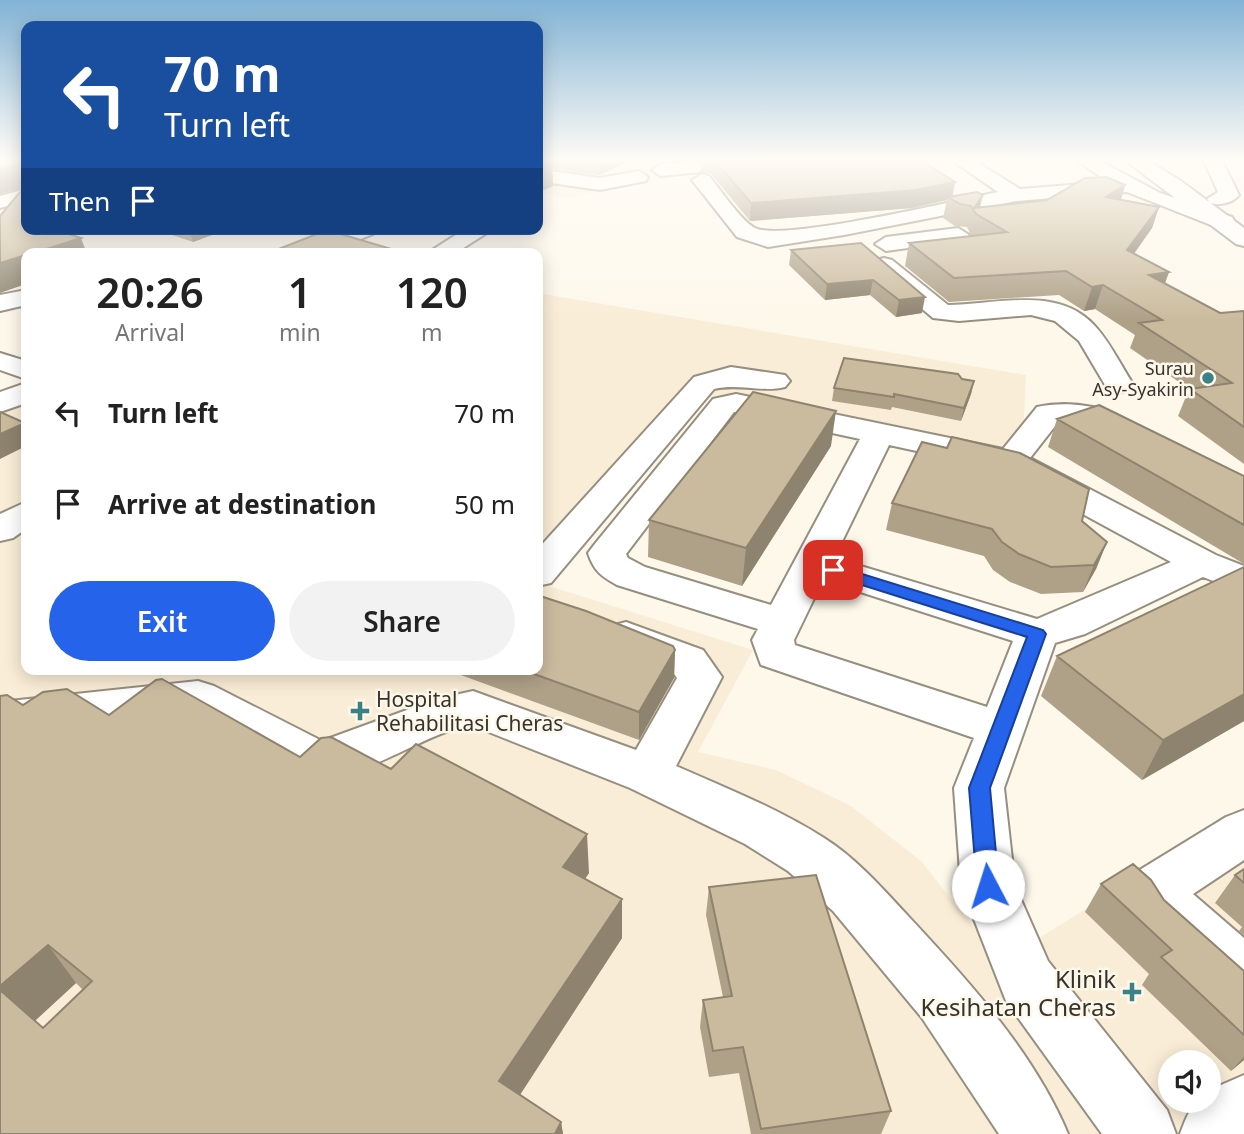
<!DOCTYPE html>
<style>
body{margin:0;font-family:"Noto Sans",sans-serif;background:#f2f2f2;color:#222;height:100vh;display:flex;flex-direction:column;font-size:26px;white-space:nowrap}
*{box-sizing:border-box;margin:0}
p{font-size:23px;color:#767676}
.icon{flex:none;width:38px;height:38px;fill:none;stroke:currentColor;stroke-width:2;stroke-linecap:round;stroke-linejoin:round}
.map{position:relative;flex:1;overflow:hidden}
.details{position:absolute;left:21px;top:248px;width:522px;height:427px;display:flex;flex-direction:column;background:#fff;border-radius:14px;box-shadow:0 4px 18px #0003}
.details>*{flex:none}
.top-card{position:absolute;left:21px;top:21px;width:522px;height:214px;border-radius:14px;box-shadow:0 4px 18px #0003;background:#1a4fa0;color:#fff;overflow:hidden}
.buttons{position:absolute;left:1158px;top:1050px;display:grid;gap:14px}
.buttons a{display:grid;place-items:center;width:63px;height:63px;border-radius:50%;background:#fff;box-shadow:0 4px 18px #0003;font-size:35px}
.pin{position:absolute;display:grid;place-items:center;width:60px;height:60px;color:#fff;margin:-30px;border-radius:14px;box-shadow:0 4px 10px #0006}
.me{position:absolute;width:77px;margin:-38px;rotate:355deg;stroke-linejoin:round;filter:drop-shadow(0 0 5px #0008)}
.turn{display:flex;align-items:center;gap:24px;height:147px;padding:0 28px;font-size:32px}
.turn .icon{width:91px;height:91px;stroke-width:2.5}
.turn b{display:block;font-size:49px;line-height:60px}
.then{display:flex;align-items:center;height:66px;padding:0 28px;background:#0003;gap:14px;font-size:26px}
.eta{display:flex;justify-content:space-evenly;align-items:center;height:119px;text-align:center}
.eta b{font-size:42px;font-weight:600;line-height:49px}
.cta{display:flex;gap:14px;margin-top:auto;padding:14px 28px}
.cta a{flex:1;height:80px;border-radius:42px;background:#2563eb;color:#fff;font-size:28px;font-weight:600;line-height:80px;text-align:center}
.cta a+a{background:#f2f2f2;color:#222}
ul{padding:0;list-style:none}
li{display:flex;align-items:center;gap:21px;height:91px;padding:0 28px}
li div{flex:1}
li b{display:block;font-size:26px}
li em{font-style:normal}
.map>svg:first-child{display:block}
.built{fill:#faedd7;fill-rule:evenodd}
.education{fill:#fce8f1}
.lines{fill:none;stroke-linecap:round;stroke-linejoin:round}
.minor-casing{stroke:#968f80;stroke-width:4}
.major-casing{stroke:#968f80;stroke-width:4}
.minor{fill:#fff;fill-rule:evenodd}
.major{fill:#fff;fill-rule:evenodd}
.wall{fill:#afa188;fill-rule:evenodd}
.shaded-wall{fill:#8e836f}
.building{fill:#cbbb9e;stroke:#8e836f;stroke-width:2}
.route{fill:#2563eb;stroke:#184099;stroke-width:2}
.poi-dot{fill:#3a8287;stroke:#fef8eb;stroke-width:2.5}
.labels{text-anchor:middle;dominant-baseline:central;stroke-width:5;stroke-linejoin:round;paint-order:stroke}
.far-poi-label{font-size:18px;fill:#36332d;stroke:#fef8eb;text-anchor:end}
.poi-label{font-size:21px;fill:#36332d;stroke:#fef8eb;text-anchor:start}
.near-poi-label{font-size:24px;fill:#36332d;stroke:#fef8eb;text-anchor:end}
</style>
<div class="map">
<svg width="1244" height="1134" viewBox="0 0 1244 1134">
<rect width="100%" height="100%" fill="#fef8eb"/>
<path class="built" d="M537,161H666L677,176L567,198L537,191Z
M537,293L1026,375L1022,454L706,396L546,585L753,650L698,752L776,770L851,806L921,861L1001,962L1244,810V1134H0V411L26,399V670H537ZM1171,1062H1209V1101H1171Z"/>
<path class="education" d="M1194,161H1244V193Z"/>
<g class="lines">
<defs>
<path id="minor" d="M953,161H975L1020,189L1108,182L1078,161H1100L1160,193L1232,217L1235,222L1232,227H1216L1127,192L1016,201L844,235L768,247L737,237L692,180L702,174L709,176C720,189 741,221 755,228C781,242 959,200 998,192Z
M1204,161H1222L1239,195C1233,203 1219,206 1210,203L1207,199L1218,192Z
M693,162L700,164L702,168L700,172L661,176L652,170L661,164Z
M537,169L600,178L639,171L648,177L646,181L600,190L537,181Z
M26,189V201L0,208V196Z
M958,228L969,235L966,240L886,251L875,244L886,237Z
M346,229H376L373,234L325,254H294L297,249Z
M465,229H493L454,254H426Z
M884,258L892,260L948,305C995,305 1057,285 1094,325C1110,342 1120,364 1133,384L1128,390L1118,393L1108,390L1079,341L1055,321L1031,315L959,321L933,318L876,270L872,265L876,260Z
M26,290V305L0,311V295Z
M0,353L26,361V379L0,370Z
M731,367L785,375L790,381L785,387C762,393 739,383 714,389L551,583L537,586V550L694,377Z
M26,383V403L0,412V392Z
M736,394L1003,449L1037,407C1068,400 1120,405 1140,434L1135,441C1107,448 1087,420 1059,421L1030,458L1216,555L1244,566V593L1203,577L1085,634L1055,643L1004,788L1015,886L1048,961L1167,1110L1176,1134H1102L1006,1001L961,886L954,788L974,738L761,665L752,640L758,629L617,585C601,576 594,571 588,553L594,545L713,399ZM734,412L860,439L771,605L645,567L628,558L626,554ZM889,445L1000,469L1171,562L1037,619L834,558ZM823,580L1013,641L987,707L795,645L794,640Z
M26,502V529L13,538L0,541V514Z
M626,622L703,650L722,677L676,766C726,788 777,808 824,838C856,858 883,889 909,917C968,980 1035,1054 1068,1134H999L922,1018L833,911L788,871L745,844L630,788L471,725C417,734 354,791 300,773L192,715L0,736V702L198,681L214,686L322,741L437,699L473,691L636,750L677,678L673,672L611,646L605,636L611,626Z
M1244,810V860L1193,894L1244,938V1004L1223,996L1148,926L1139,914L1130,888L1138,871L1226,817Z
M1244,1075V1134H1180C1186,1119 1190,1101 1209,1101V1094L1221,1085Z"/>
<path id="major" d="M1126,161H1148L1181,181L1244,228V246L1236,244Z"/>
</defs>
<use href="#minor" class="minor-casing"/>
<use href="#major" class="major-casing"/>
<use href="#minor" class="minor"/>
<use href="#major" class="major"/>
</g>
<path class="wall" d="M537,161H628L600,175L552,169L553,186L537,193Z
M692,161H922L955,182L952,196L980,207L1047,200L1125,185L1121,200L1159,207L1152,228L1134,254L1169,272L1165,283L1220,313L1244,311V464L1178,416L1189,389L1130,348L1135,335L1095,309L1084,311L1059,295L949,302L905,266L909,243L971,236L967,227L955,226L943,218L947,200L912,208L750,221L711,174L703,172L702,163Z
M154,229H228L193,242Z
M861,243L922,313L896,317L870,295L825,300L789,265L791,250Z
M962,379L974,381L971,394L961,421L892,407L891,410L832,401L834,388Z
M1057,419L1244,476V564L1048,447Z
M831,446L742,586L648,557L649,520Z
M892,503L1082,521L1107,542L1096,569L1083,592L1041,594L1010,582L993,570L984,556L886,530Z
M1244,567V721L1142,780L1041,696L1057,656Z
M675,650L674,678L639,740L458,674L457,670H537Z
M23,705L109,715L300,757L589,873L585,879L622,938L520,1095L561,1122L563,1134H0ZM76,983L83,990L43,1028L35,1021Z
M1244,869V935L1239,931L1242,927L1215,903L1235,875Z
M1101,884L1164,900L1244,971V1060L1231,1071L1142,985L1149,974L1085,912Z
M709,887L891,1111L881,1134H751L739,1073L709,1077L700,1027L703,1000L723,997L706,915Z"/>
<path class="shaded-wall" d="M600,161H628L600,175Z
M552,162L553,186L537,193V168Z
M26,163V187L0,194V169Z
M955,182L952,199L948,197L947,200L912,208L750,221L751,203Z
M1125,185L1119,206L1106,197Z
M983,195L978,215L974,208Z
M1159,207L1152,228L1120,273L1127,250Z
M49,229H72L62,244L81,238L87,254H31Z
M189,229H228L193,242Z
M391,249V254H379Z
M26,255V284L0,293V263Z
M1169,272L1160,296L1149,275Z
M873,280L870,295L825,300L827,284Z
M1103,285L1095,309L1084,311L1092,287Z
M925,297L922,313L896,317L899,300Z
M974,381L971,394L961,421L964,408Z
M836,411L831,446L742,586L746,548Z
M25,423L26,425V446L0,459V434Z
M1107,542L1096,569L1083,592L1094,565Z
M675,650L674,678L639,740V712Z
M1244,694V721L1142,780L1163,740Z
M587,834L589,873L565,906L563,867Z
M622,899V938L506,1116L499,1081Z
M48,945L76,983L29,1026L0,991V986Z
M1244,1057V1060L1231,1071Z
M561,1122L563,1134H555Z"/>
<path class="building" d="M0,161H26V163L0,169Z
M537,161H547L552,162L537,168Z
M715,161H922L955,182L916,190L751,203Z
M1106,177L1125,185L1106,197L1159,207L1127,250L1169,272L1149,275L1220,313L1244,311V427L1190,389L1232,383L1139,323L1162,320L1103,285L1092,287L1066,271L954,278L909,243L1007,232L976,214L971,206L960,204L948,197L977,192L983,195L974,208L1047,200L1085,178Z
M26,185V229H54L81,238L31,254H26V255L0,263V216Z
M327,230L391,249L379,254H266Z
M861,243L925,297L899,300L873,280L827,284L791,250Z
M844,358L958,374L962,379L974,381L964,408L894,394V397L834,388Z
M753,392L836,411L746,548L649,520Z
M1099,405L1244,476V525L1057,419Z
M0,412L25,423L0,434Z
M952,437L1020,453L1089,489L1082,521L1107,542L1094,565L1051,567L1019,554L1002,542L992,529L892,503L922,442L947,448Z
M1244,567V694L1163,740L1057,656Z
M537,595L586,611L673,646L675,650L639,712L523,670H537Z
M162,679L300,757L321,738L331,737L391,769L416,744L587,834L563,867L622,899L499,1081L561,1122L555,1134H0V990L43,1028L92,981L48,945L0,986V696L7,695L23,705L43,692L67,689L109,715L156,680Z
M1133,864L1151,880L1164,900L1244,971V1035L1161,957L1172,950L1101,884Z
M1244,869V883L1235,875Z
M816,875L891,1111L761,1129L743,1047L713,1051L703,1000L732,996L709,887Z"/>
<linearGradient id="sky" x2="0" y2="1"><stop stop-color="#82b3d5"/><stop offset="0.5" stop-color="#fffcf6"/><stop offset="1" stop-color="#fffcf6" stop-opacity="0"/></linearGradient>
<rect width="1244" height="320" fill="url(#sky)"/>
<path class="route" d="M833,565L1043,630L1046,634L990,788L999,886L996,893L988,896L980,893L977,886L969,788L1027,637L827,574V567Z"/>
<g class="poi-dot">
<circle cx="1208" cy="378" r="7"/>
<path d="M356.5 700.5h7v7h7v7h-7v7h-7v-7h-7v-7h7z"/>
<path d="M1128.5 981.5h7v7h7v7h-7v7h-7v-7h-7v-7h7z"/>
</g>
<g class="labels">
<g class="far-poi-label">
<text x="1194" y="368">Surau<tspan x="1194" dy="21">Asy-Syakirin</tspan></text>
</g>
<g class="poi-label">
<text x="376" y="699">Hospital<tspan x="376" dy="24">Rehabilitasi Cheras</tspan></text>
</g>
<g class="near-poi-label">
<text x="1116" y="978">Klinik<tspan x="1116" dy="28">Kesihatan Cheras</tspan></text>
</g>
</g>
</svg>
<div class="buttons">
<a><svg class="icon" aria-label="sound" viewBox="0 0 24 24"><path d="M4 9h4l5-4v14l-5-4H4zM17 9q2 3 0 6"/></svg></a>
</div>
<div class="pin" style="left:833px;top:570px;background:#d93025"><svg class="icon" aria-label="arrive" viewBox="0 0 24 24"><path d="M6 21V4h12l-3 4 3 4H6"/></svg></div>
<svg class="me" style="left:988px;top:886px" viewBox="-20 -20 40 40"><circle r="19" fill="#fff"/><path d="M0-13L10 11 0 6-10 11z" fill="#2563eb"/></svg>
<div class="top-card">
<div class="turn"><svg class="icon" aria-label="left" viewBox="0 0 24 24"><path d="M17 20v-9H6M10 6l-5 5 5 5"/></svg><div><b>70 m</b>Turn left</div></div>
<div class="then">Then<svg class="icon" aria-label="arrive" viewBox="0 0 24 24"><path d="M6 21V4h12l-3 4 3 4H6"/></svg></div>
</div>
<section class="details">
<div class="eta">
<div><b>20:26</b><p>Arrival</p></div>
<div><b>1</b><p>min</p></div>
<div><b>120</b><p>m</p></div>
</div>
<ul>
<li><svg class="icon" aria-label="left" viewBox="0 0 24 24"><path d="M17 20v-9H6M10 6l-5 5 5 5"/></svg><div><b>Turn left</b></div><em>70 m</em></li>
<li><svg class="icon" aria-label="arrive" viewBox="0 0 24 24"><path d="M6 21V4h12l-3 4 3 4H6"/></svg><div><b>Arrive at destination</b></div><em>50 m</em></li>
</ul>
<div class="cta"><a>Exit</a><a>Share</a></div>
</section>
</div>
